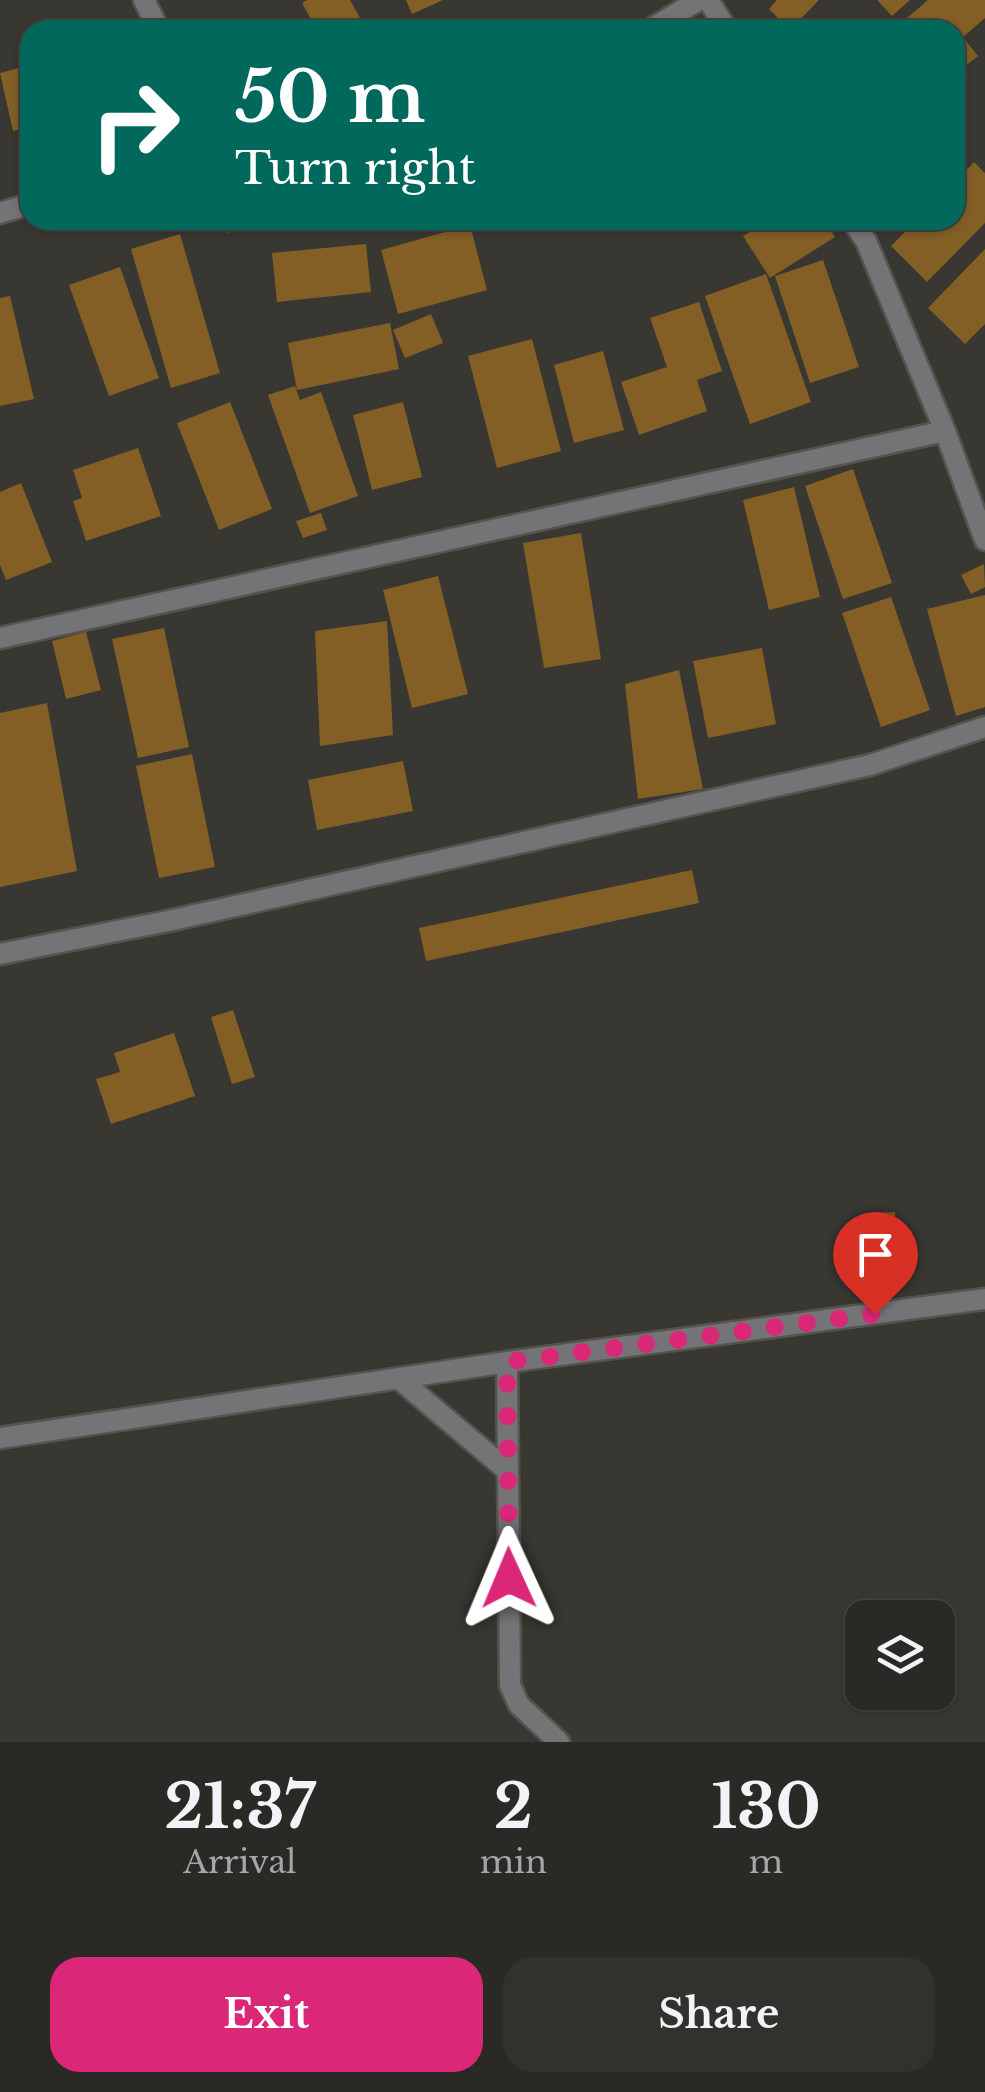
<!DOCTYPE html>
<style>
body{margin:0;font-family:"Libre Baskerville",serif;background:#32312e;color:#f1f3f6;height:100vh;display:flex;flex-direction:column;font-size:38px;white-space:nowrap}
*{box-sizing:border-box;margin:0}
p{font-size:32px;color:#a5a6a7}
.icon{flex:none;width:55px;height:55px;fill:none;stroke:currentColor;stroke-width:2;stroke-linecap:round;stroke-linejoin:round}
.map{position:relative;height:1742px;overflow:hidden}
.sheet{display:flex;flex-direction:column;background:#2a2926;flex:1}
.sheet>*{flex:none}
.top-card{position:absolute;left:20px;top:20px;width:945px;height:210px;border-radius:30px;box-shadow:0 2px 8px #0004,0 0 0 2px #464543;background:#00695c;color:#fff;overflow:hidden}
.controls{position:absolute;left:845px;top:1600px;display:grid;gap:20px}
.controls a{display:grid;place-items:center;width:110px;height:110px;border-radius:20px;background:#2a2926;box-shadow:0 2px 8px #0004,0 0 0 2px #464543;font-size:50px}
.pin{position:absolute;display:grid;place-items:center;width:85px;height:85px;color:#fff;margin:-102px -42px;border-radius:50% 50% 50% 0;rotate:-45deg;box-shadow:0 0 10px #0007}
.pin .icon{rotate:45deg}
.me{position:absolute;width:110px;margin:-55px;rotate:359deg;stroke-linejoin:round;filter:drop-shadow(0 0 8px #0008)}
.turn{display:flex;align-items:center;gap:35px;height:210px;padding:0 50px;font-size:45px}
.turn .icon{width:130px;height:130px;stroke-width:2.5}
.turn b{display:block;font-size:70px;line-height:85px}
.eta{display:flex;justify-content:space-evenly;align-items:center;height:170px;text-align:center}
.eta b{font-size:60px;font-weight:700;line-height:70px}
.cta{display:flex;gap:20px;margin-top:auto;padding:20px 50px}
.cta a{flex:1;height:115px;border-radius:30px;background:#db2777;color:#fff;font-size:40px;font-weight:700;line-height:115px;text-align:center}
.cta a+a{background:#32312e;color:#f1f3f6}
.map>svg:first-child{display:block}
.building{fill:#835f25}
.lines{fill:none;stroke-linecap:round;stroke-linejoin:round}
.minor-casing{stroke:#54534e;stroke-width:25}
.minor{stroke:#747375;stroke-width:20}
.route{stroke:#db2777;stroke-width:18;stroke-dasharray:0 32.4}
</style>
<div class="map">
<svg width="985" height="1742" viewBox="0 0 985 1742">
<rect width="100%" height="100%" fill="#383732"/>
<path class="building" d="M307,0H350L365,27L359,30H317L302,3Z
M406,0H443L412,14Z
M777,0H819L790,30L769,9Z
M877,0H910L892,16Z
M928,0H985V18L955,44V30H903L899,25Z
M965,40L978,56L964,67L955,56V49Z
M955,62L968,77L955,88Z
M30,65V127L13,131L0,73Z
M974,162L985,173V223L927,282L891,246L917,220H955V182Z
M222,220H265V221L226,233Z
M770,220H824L835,237L770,278L743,236Z
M470,225L487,290L398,314L381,250Z
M180,234L220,373L171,388L131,249Z
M366,244L371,292L277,302L272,253Z
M985,249V324L965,344L928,308Z
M823,260L859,367L810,383L775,276Z
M120,267L159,378L109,396L69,285Z
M766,274L811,402L750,424L705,296Z
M10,296L34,399L0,406V298Z
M699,302L722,371L697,380L707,411L639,435L621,382L667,367L650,318Z
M431,314L443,343L405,358L393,330Z
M390,323L399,369L297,390L288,343Z
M532,339L561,451L497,468L468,356Z
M603,351L624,430L574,443L554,365Z
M295,386L300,400L321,392L358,496L310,513L268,395Z
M230,402L272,509L219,530L177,423Z
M403,402L422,477L372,490L353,415Z
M138,448L161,516L86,541L73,501L82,498L73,470Z
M853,469L892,583L843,599L805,486Z
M21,483L52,562L6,580L0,565V492Z
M794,487L820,597L769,610L743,500Z
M321,513L327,530L303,538L296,521Z
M581,533L601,659L544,668L523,543Z
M984,564L985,587L971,594L961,575Z
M438,576L468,694L412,708L383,590Z
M985,595V707L956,716L927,609Z
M891,597L930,710L881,727L842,613Z
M387,621L393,735L320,746L315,631Z
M164,628L189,747L138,758L112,639Z
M86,632L101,690L66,699L52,641Z
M762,648L776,724L708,738L693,661Z
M679,670L703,789L638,799L625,684Z
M47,703L77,871L0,887V713Z
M192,754L215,867L159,878L136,766Z
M403,761L413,811L317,830L308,780Z
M692,870L699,903L426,961L419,928Z
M233,1010L255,1077L232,1084L211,1017Z
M174,1033L195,1096L111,1124L96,1079L120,1072L114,1053Z
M895,1212L897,1248L880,1250L878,1213Z"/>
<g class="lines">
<defs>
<path id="minor" d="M144,0L159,30
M708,0L727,30
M649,30L699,0
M0,213L30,204
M852,220L866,241L945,431L985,540
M0,638L945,431
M0,954L168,921L870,765L985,727
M507,1362L510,1685L519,1705L559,1742
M398,1378L508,1471
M0,1438L507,1362L985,1299"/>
</defs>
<use href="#minor" class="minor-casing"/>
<use href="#minor" class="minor"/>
</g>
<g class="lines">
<path class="route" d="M509,1578L507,1362L875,1314"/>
</g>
</svg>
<div class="controls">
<a><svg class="icon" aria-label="layers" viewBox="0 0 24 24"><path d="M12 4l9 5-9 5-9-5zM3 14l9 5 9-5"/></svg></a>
</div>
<div class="pin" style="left:875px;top:1314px;background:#d93025"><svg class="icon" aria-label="arrive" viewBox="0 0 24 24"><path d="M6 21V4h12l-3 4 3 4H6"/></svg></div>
<svg class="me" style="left:509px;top:1578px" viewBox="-20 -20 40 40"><path d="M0-17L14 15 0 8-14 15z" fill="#db2777" stroke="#fff" stroke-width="4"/></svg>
<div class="top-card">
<div class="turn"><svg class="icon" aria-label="right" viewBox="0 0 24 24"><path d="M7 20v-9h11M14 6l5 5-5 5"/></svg><div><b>50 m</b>Turn right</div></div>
</div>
</div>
<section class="sheet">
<div class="eta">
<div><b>21:37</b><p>Arrival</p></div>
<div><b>2</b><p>min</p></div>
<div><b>130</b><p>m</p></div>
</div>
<div class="cta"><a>Exit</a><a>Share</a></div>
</section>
